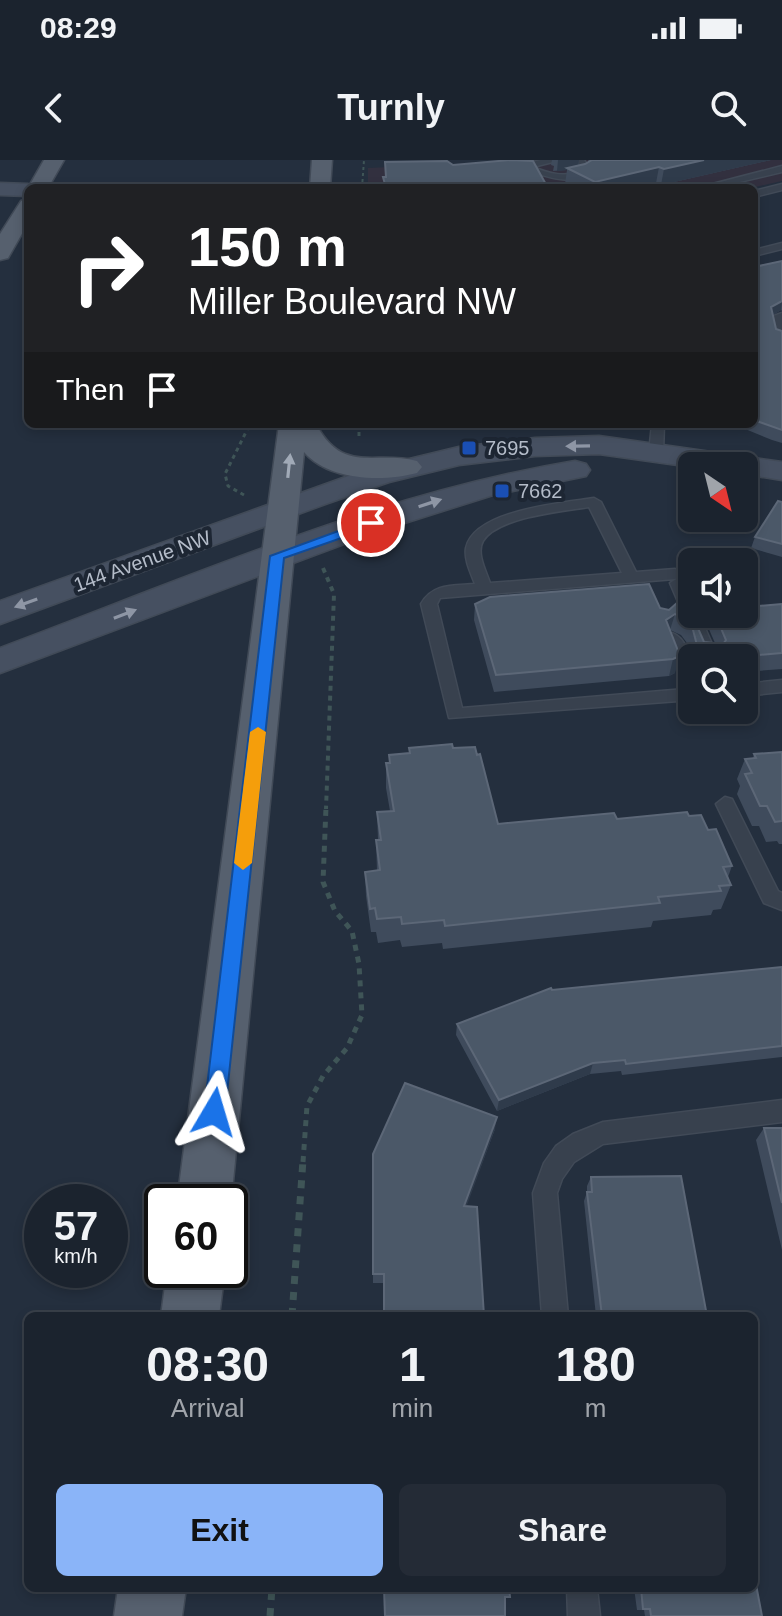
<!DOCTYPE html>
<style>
body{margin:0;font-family:Helvetica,sans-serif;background:#242b36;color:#f1f3f6;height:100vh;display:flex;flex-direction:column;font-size:30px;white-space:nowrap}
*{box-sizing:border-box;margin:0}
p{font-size:26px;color:#a0a4aa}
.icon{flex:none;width:44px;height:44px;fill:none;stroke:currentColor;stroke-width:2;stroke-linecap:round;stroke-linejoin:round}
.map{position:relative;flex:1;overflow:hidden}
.details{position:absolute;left:24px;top:1152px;width:734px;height:280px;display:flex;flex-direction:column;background:#1b232e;border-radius:12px;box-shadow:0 4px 12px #0003,0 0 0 2px #39404a}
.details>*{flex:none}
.hud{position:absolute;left:24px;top:24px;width:734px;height:244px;border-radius:12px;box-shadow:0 4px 12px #0003,0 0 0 2px #39404a;background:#202124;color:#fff;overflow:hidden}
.needle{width:52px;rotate:145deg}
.buttons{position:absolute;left:678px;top:292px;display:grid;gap:16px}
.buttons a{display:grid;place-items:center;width:80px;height:80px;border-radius:12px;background:#1b232e;box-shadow:0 4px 12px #0003,0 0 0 2px #39404a;font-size:40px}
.speed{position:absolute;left:24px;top:1024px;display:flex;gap:16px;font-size:40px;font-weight:700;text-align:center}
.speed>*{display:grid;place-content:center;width:104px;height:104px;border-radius:50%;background:#1b232e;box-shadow:0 4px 12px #0003,0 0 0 2px #39404a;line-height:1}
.speed small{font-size:20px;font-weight:400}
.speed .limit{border:4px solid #111;border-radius:12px;background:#fff;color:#111}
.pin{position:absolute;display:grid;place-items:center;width:68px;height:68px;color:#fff;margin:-34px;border:4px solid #fff;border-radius:50%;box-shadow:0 2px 8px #0007}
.me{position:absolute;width:88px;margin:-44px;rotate:7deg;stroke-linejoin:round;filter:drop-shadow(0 0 6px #0008)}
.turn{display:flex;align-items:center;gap:28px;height:168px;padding:0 32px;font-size:36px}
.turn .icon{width:104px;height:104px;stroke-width:2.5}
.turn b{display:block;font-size:56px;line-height:68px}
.then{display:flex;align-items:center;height:76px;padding:0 32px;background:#0003;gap:16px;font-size:30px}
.eta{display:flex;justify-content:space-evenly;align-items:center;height:136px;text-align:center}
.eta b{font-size:48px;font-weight:700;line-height:56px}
.cta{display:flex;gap:16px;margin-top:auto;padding:16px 32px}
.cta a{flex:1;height:92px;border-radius:12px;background:#8ab4f8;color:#111;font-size:32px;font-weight:700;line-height:92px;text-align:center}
.cta a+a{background:#242b36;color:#f1f3f6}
.status{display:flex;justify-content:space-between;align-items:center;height:56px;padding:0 40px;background:#1b232e;direction:ltr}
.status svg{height:22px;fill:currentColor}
header{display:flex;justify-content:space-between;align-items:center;height:104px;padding:0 32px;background:#1b232e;font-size:36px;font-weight:700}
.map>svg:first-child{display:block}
.medical{fill:#32303f}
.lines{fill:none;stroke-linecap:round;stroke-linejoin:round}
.lane-casing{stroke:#414a57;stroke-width:3}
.secondary-casing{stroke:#414a57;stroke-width:3}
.primary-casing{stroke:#414a57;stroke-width:3}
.path-far4{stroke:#3f5557;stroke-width:2;stroke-dasharray:3 3;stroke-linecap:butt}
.path-far3{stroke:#3f5557;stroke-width:3;stroke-dasharray:4 4;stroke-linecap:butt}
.path-far2{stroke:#3f5557;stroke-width:4;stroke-dasharray:5 5;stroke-linecap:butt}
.path-far1{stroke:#3f5557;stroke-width:5;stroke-dasharray:6 6;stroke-linecap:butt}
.path{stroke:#3f5557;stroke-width:7;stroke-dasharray:8 8;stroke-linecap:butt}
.lane{fill:#38414e;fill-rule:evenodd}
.secondary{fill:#465061;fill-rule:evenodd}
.primary{fill:#56606e;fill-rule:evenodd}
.wall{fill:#3f4b5c}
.shaded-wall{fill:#2f3b4b}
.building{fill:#4b5868;stroke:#5c6777;stroke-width:2}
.oneway{fill:#8e96a5}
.oneway2{fill:#a1aab7}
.route{fill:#1a73e8;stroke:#114b97;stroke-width:2}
.slow{fill:#f59e0b}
.transit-dot{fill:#1a4fb4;stroke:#1d2633;stroke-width:3}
.labels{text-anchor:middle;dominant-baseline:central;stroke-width:8;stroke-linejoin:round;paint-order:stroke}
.far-poi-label{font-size:20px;fill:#b4bcc9;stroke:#1d2633;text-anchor:start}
.far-street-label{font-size:20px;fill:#b4bcc9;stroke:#1d2633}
</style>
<div class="status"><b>08:29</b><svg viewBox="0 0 49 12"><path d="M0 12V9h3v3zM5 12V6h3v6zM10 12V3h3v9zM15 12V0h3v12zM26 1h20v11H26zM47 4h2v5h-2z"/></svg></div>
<header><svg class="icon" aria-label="back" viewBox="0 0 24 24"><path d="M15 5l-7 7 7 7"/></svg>Turnly<svg class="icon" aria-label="search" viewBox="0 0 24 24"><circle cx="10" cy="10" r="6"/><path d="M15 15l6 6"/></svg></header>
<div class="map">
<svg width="782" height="1456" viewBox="0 0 782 1456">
<rect width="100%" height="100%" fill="#242f3e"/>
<path class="medical" d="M548,0H782V21L751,28H368V8Z"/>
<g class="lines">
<defs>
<path id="lane" d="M541,0H561L533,7C550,14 565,18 583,10L575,0H584L592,11C563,33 538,6 509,11L505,8Z
M782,6V12L714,28H697Z
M782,24V30L754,37V31Z
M782,83V89L754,96V90Z
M782,153V182L776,179L771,157Z
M652,264H664L663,293L656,297L649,293Z
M594,338L601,342L636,412L675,409L683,414L675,419L440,438L437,444L462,548L685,529L664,478L672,473C694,481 692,520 692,540L449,558L421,444C433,423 453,426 475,424C471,413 464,400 466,388C474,350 562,343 594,338ZM589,347L622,413L490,423C486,411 476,393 483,381C497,357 564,351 589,347Z
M678,418C692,423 692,442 692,454H699L718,498H702L670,423Z
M782,520V532L744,536V524Z
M725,637L732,639L778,731L782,733V750L764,743L761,737L716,644Z
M782,940V962L603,984L574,1002L562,1019L557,1033L568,1156H542L533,1033L544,1003L556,986L573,974L603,962Z
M567,1428H597L600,1456H568Z"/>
<path id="secondary" d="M0,23L28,24L37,28H28V36L0,35Z
M599,276L782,302V320L744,314V306L692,307L599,294L535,296L459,305L389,322L328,343L0,464V441L368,309L459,287L535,278Z
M575,301L586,304L590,310L586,316L493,335L376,372L0,513V488C188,418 376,334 575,301Z"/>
<path id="primary" d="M44,0H64L48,28H28Z
M312,0H332L330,28H310Z
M28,39V63L8,98L0,100V74L21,41Z
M279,264H316C343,315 374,290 417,301L422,307L417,313C383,322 329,321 304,292L231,1042L230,1045V1042H177Z
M167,1110H225L219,1156H161Z
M118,1428H186L182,1456H114Z"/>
</defs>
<use href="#lane" class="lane-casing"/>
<use href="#secondary" class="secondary-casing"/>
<use href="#primary" class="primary-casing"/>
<path class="path-far4" d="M362,28L364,0"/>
<path class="path-far3" d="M359,264V279
M244,335L228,326L225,314L250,264"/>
<path class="path-far2" d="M323,408L334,434L326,649"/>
<path class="path-far1" d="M303,1002L307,946L323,916L347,888L362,855L359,804L352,771L335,751L323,722L326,647"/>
<path class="path" d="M292,1156L303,1000
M270,1456L272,1428"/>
<use href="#lane" class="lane"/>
<use href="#secondary" class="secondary"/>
<use href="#primary" class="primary"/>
</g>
<path class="wall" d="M552,0H579V6L589,2L588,0H771L661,25L656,23L634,28H573L565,24L567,10L553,11L554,6L551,5Z
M782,101V151L781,150L773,155L776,169L782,171V283L772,280L733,264H754V107Z
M782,342V397L751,388L755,377Z
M678,442L704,482L715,483L704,458L705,454H744L746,447L782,444V509L744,512V498H692V503L687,483L681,475L670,470L675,513L669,516L494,532L474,460L475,444L660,448L669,450Z
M409,588H453L498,664L689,656L708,670L732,706L728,717L731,725L721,749L713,750L711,755L653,761L651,767L443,789L442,783L402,787L400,780L378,783L376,772H371L366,736L365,712L377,711L376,680H378L377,652L390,651L386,628V603H389V595L409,593Z
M782,592V684H779L777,681L766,682L759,666H752L737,634L740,626L737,619L745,599L753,598L754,594Z
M782,807V897L622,915L621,911L590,914L497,951L456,875L457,864L552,830Z
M764,968H782V1090L756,980Z
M495,969L466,1046L384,1123H373V1114Z
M591,1017L707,1156H596L584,1041L587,1032V1026Z
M634,1428H754L762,1456H645L644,1450H637Z"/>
<path class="shaded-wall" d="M558,0H579L578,9L567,8V10L557,11Z
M704,0H771L661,25L664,9Z
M659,7L656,23L634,28H594L595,22Z
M782,141L781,150L768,158L771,147Z
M675,454L670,470L661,477L666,460Z
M680,496L675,513L669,516L673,499Z
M593,903L590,914L497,951L499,940Z
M497,957L495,969L463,1056L464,1046Z"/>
<path class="building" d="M510,0L533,1L548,28H386L383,17H386L385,2L447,1L453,5Z
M592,0H704L664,9L659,7L595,22L567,8L585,4Z
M782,101V141L771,147L776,169L782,171V270L754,260V107Z
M778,341L782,342V384L755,377Z
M649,424L660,448L669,450L678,442L687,443L704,482L723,484L726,480L715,454H744V444L746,447L782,444V493L737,497L735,494L700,497L692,466L685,458L675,454L666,460L680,496L673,499L496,515L475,444L490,437Z
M452,584L453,588L475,587L477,595L480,594L498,664L614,653L617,659L687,652L689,656L701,655L708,670L716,669L732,706L723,707L731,725L719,726L721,731L658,737L660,743L445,766L444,760L402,764L401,757L377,759L375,748L370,749L365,712L380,710L376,680H381L377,652L394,651L386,603H390L389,595L410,593L409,588Z
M782,592V661L775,662L767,646H760L745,614L752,613L745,599L756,598L754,594Z
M782,807V886L626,904L625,900L593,903L499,940L457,864L551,828L552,830Z
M405,923L497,957L464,1046L477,1047L484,1156H384V1114H373V994Z
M764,968H782V1043Z
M681,1016L707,1156H602L587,1032H592L591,1017Z
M754,1414L762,1456H651L650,1449H643L641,1428H754Z
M384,1428H509L510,1437H505V1456H385Z"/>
<defs><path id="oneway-solid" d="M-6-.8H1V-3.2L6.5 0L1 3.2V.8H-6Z" transform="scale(2)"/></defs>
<g class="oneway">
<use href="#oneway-solid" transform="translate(578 286) rotate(179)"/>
<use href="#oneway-solid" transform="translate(430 343) rotate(-18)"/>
<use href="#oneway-solid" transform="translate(26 443) rotate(160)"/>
<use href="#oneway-solid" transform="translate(125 454) rotate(-21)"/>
</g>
<use class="oneway2" href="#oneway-solid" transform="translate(289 306) rotate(-84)"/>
<path class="route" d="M371,359L378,363L376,366L284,398L225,952L222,959L214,962L207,959L204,952L270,396Z"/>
<path class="slow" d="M258,567L266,572L252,703L243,710L234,703L250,572Z"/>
<g class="transit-dot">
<rect x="461" y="280" width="16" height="16" rx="4"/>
<rect x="494" y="323" width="16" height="16" rx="4"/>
</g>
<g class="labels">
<g class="far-poi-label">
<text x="485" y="288">7695</text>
<text x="518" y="331">7662</text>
</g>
<g class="far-street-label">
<text transform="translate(142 401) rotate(-20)">144 Avenue NW</text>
</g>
</g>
</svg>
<div class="buttons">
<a><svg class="needle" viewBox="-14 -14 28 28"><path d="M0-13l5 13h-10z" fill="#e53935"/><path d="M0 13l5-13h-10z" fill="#a0a4aa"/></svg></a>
<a><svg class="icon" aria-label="sound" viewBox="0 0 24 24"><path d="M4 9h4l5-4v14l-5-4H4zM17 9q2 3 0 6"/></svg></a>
<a><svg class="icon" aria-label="search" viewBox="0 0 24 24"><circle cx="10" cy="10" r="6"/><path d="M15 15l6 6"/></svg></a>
</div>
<div class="speed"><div>57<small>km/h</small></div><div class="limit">60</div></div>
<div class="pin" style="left:371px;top:363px;background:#d93025"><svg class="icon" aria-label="arrive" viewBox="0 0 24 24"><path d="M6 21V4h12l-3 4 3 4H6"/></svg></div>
<svg class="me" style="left:214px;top:952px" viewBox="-20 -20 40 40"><path d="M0-17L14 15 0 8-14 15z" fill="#1a73e8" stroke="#fff" stroke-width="4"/></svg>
<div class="hud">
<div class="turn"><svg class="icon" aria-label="right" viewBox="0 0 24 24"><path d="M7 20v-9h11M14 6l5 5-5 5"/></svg><div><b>150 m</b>Miller Boulevard NW</div></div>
<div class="then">Then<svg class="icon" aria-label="arrive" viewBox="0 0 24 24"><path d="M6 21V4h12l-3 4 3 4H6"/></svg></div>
</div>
<section class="details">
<div class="eta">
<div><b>08:30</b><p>Arrival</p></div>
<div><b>1</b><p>min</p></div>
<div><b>180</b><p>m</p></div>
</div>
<div class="cta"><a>Exit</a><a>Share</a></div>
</section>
</div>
